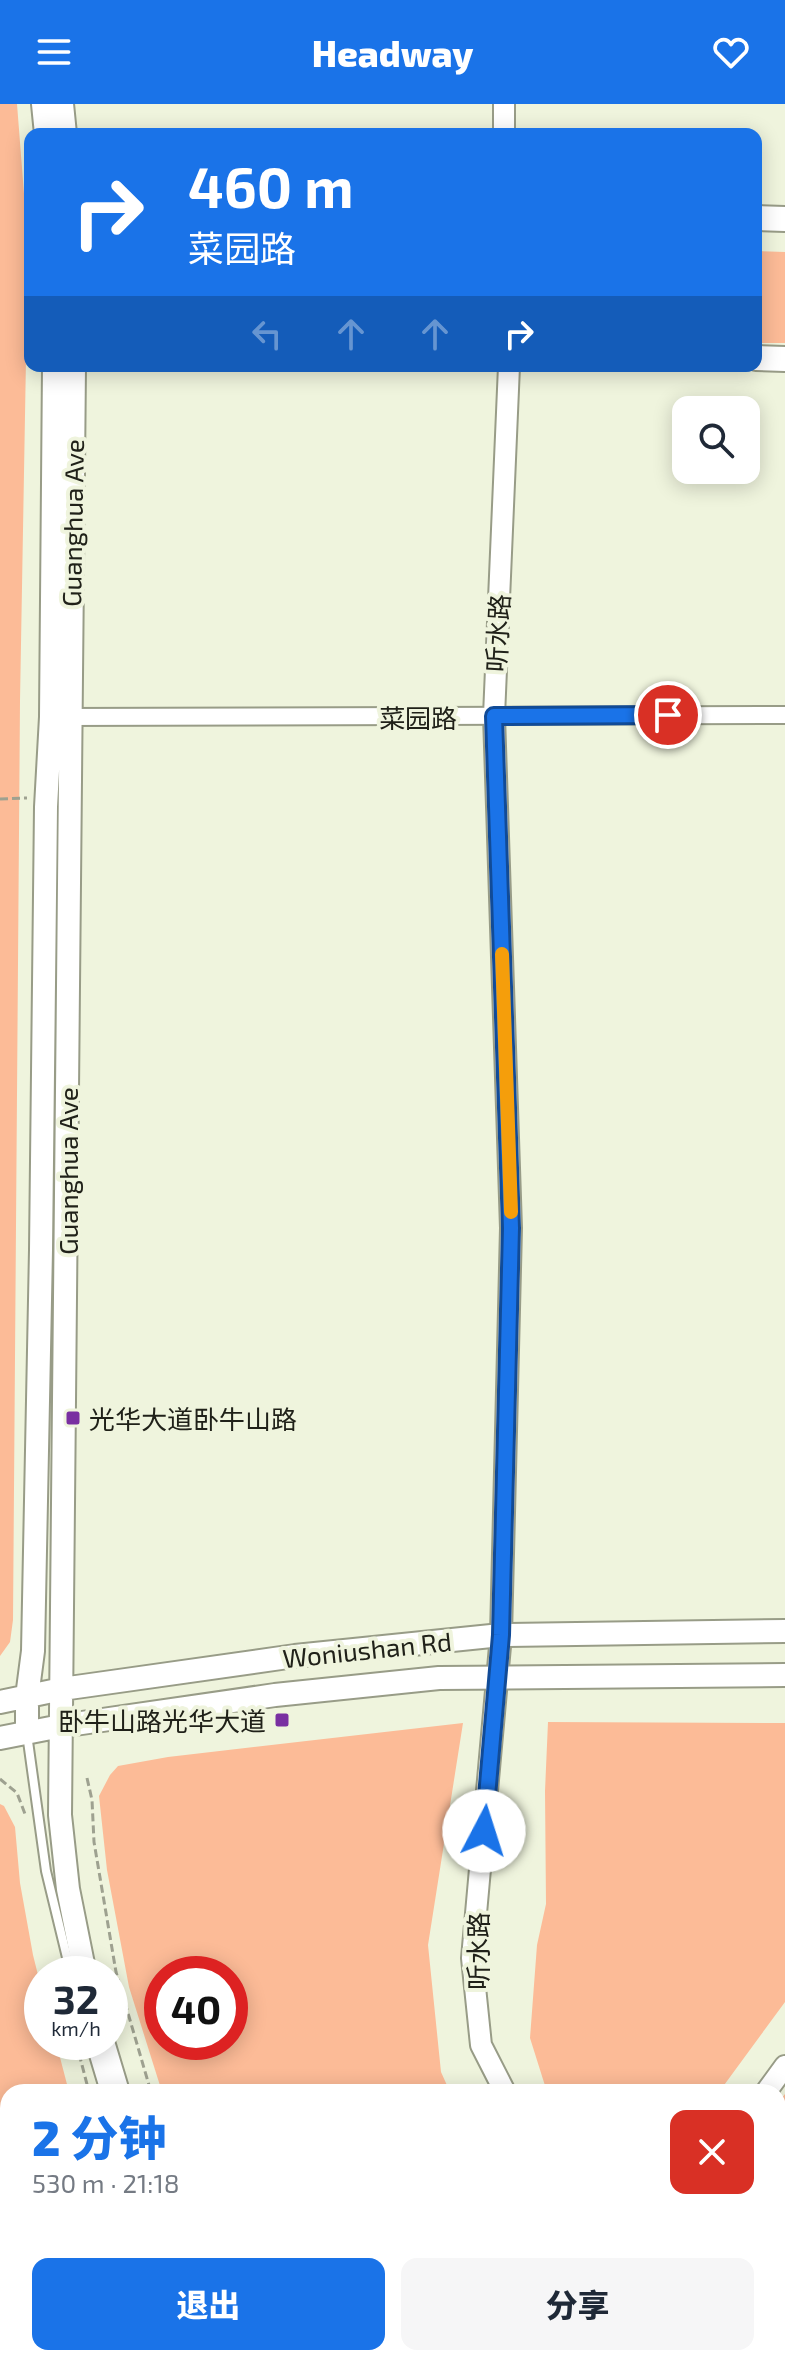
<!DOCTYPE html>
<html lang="zh">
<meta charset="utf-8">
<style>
body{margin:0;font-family:"Exo 2","Noto Sans SC",sans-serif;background:#f6f6f7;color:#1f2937;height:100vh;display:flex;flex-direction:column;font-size:30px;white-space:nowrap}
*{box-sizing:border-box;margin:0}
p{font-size:26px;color:#747a83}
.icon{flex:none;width:44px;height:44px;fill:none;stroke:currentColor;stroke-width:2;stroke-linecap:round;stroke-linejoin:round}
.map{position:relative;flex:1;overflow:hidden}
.details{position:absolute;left:0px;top:1980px;width:786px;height:282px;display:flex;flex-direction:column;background:#fff;border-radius:24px 24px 0 0;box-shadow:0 4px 20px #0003}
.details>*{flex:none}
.banner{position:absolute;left:24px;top:24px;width:738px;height:244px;border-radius:16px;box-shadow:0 4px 20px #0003;background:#1a73e8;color:#fff;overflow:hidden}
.controls{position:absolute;left:672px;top:292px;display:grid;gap:16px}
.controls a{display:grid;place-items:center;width:88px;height:88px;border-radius:16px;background:#fff;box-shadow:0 4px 20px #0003;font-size:40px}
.speed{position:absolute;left:24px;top:1852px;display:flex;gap:16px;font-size:40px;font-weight:700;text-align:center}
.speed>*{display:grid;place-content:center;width:104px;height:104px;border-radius:50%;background:#fff;box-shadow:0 4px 20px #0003;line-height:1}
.speed small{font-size:20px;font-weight:400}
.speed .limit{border:12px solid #d22;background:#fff;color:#111}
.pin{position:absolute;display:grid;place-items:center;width:68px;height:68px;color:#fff;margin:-34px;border:4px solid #fff;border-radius:50%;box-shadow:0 2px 8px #0007}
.me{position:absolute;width:88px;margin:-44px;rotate:5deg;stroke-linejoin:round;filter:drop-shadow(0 0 6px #0008)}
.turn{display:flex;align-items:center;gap:28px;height:168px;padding:0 32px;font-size:36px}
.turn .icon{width:104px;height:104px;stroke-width:2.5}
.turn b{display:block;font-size:56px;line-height:68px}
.lanes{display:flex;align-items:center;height:76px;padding:0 32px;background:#0003;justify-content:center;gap:40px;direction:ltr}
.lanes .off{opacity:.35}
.round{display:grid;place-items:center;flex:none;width:84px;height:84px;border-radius:16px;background:#f6f6f7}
.summary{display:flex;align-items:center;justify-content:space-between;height:136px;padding:0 32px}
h1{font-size:48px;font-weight:800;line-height:60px;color:#1a73e8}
.button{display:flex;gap:16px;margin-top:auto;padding:16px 32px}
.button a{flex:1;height:92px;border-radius:16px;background:#1a73e8;color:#fff;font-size:32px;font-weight:800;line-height:92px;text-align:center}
.button a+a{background:#f6f6f7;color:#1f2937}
header{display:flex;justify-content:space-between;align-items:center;height:104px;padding:0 32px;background:#1a73e8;color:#fff;font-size:36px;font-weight:800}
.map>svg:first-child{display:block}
.green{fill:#fcbb97;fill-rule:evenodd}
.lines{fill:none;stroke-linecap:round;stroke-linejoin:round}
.service-casing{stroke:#989c87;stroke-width:12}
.minor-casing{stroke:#989c87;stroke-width:20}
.tertiary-casing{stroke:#989c87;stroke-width:24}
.secondary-casing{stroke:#989c87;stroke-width:26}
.primary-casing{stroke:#989c87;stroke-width:28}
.path{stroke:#9ea190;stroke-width:3;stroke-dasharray:8 4;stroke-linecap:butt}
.service{stroke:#fff;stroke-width:8}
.minor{stroke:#fff;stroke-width:16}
.tertiary{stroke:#fff;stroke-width:20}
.secondary{stroke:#fff;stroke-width:22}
.primary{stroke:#fff;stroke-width:24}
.route-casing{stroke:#114b97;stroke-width:20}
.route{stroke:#1a73e8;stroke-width:14}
.slow{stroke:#f59e0b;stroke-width:14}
.poi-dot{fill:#792fa1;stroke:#eff4dd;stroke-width:3}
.labels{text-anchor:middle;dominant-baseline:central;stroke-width:8;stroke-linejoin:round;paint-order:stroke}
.street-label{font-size:26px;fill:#202119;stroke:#eff4dd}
.poi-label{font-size:26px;fill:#202119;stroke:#eff4dd;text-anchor:start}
</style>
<header><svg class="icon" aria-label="menu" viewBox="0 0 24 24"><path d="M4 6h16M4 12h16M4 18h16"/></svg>Headway<svg class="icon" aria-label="heart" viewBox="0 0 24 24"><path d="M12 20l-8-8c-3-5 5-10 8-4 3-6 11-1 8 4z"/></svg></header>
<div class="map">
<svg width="785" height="2261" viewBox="0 0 785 2261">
<rect width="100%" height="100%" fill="#eff4dd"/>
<path class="green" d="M0,0H17L28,141L20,597L13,1516L10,1538L0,1552Z
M756,147L785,148V239H756Z
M548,1618L785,1619V1898L719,1988H547L530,1934L537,1841L546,1800L545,1687Z
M463,1619L428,1841L441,1968L450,1988H162L129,1883L107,1766L99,1692L110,1671L118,1662L168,1653ZM230,1870V1938H162V1870Z
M0,1700L4,1702L15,1723L20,1779L33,1851L42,1887V1938H56L69,1988H8V2254H175L179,2261H0Z
M785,1990V2261H759L753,2254H778V1999Z
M278,2254H530L524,2261H282Z"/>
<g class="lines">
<defs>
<path id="service" d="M27,1630L46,1767L71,1870
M90,1938L105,1988
M778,2066L785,2058
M778,2216L785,2218"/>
<path id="minor" d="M61,613L785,611"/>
<path id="tertiary" d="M504,0V30
M505,1988L481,1941L472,1854L501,1531L511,1124L494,612L509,262
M766,1988L785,1962
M727,2254L733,2261
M564,2261L569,2254"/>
<path id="secondary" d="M43,0L46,30
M62,0L65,30
M74,262L60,1711L68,1785L85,1870
M0,1598L62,1585L295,1552L501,1531L785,1527
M27,1629V1593L33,1547L41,1146L46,703L51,613L54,262
M0,1634L61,1622L275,1591L439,1574L785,1571
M103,1938L118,1988
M224,2254L228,2261"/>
<path id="primary" d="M756,114L785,115
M756,254L785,255"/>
</defs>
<use href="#service" class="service-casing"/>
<use href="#minor" class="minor-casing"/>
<use href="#tertiary" class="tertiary-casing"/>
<use href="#secondary" class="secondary-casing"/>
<use href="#primary" class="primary-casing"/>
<path class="path" d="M0,695L27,694
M87,1674L92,1696L94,1738L116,1868L151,1988
M0,1675L17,1689L25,1710
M76,1938L89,1988
M273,2254L277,2261
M58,2261L63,2254
M668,2261L671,2254"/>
<use href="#service" class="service"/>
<use href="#minor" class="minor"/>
<use href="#tertiary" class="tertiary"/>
<use href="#secondary" class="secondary"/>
<use href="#primary" class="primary"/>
</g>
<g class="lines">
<defs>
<path id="route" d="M484,1727L501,1531L511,1124L494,612L668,611"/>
</defs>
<use href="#route" class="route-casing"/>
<use href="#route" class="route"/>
<path class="slow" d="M502,850L511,1108"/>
</g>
<g class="poi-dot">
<rect x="65" y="1306" width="16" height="16" rx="4"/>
<rect x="274" y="1608" width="16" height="16" rx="4"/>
</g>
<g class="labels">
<g class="street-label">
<text transform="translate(72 419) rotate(-89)">Guanghua Ave</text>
<text transform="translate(497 529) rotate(-87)">听水路</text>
<text x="418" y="613">菜园路</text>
<text transform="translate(67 1067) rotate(-90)">Guanghua Ave</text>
<text transform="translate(367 1545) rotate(-6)">Woniushan Rd</text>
<text transform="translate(477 1847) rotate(-90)">听水路</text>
</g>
<g class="poi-label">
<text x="89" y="1314">光华大道卧牛山路</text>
<text x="266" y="1616" text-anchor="end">卧牛山路光华大道</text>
</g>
</g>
</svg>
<div class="controls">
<a><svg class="icon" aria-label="search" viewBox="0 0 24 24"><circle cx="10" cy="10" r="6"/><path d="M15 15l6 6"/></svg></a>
</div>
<div class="speed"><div>32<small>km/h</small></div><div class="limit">40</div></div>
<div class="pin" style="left:668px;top:611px;background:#d93025"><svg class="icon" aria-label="arrive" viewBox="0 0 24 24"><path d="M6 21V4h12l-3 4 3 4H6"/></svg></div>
<svg class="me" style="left:484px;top:1727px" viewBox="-20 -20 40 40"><circle r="19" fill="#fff"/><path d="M0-13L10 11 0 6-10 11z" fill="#1a73e8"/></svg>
<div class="banner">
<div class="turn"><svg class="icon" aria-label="right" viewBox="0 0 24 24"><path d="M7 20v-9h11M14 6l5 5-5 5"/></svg><div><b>460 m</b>菜园路</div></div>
<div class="lanes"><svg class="icon off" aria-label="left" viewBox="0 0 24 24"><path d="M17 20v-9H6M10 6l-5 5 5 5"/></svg><svg class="icon off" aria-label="ahead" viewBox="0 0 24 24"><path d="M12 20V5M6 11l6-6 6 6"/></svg><svg class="icon off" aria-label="ahead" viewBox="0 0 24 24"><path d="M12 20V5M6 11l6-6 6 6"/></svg><svg class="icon" aria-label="right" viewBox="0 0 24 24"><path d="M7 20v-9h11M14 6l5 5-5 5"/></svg></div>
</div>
<section class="details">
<div class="summary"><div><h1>2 分钟</h1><p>530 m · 21:18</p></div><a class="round" style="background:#d93025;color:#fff"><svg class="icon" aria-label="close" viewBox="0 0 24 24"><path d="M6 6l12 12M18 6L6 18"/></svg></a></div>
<div class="button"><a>退出</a><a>分享</a></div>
</section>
</div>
